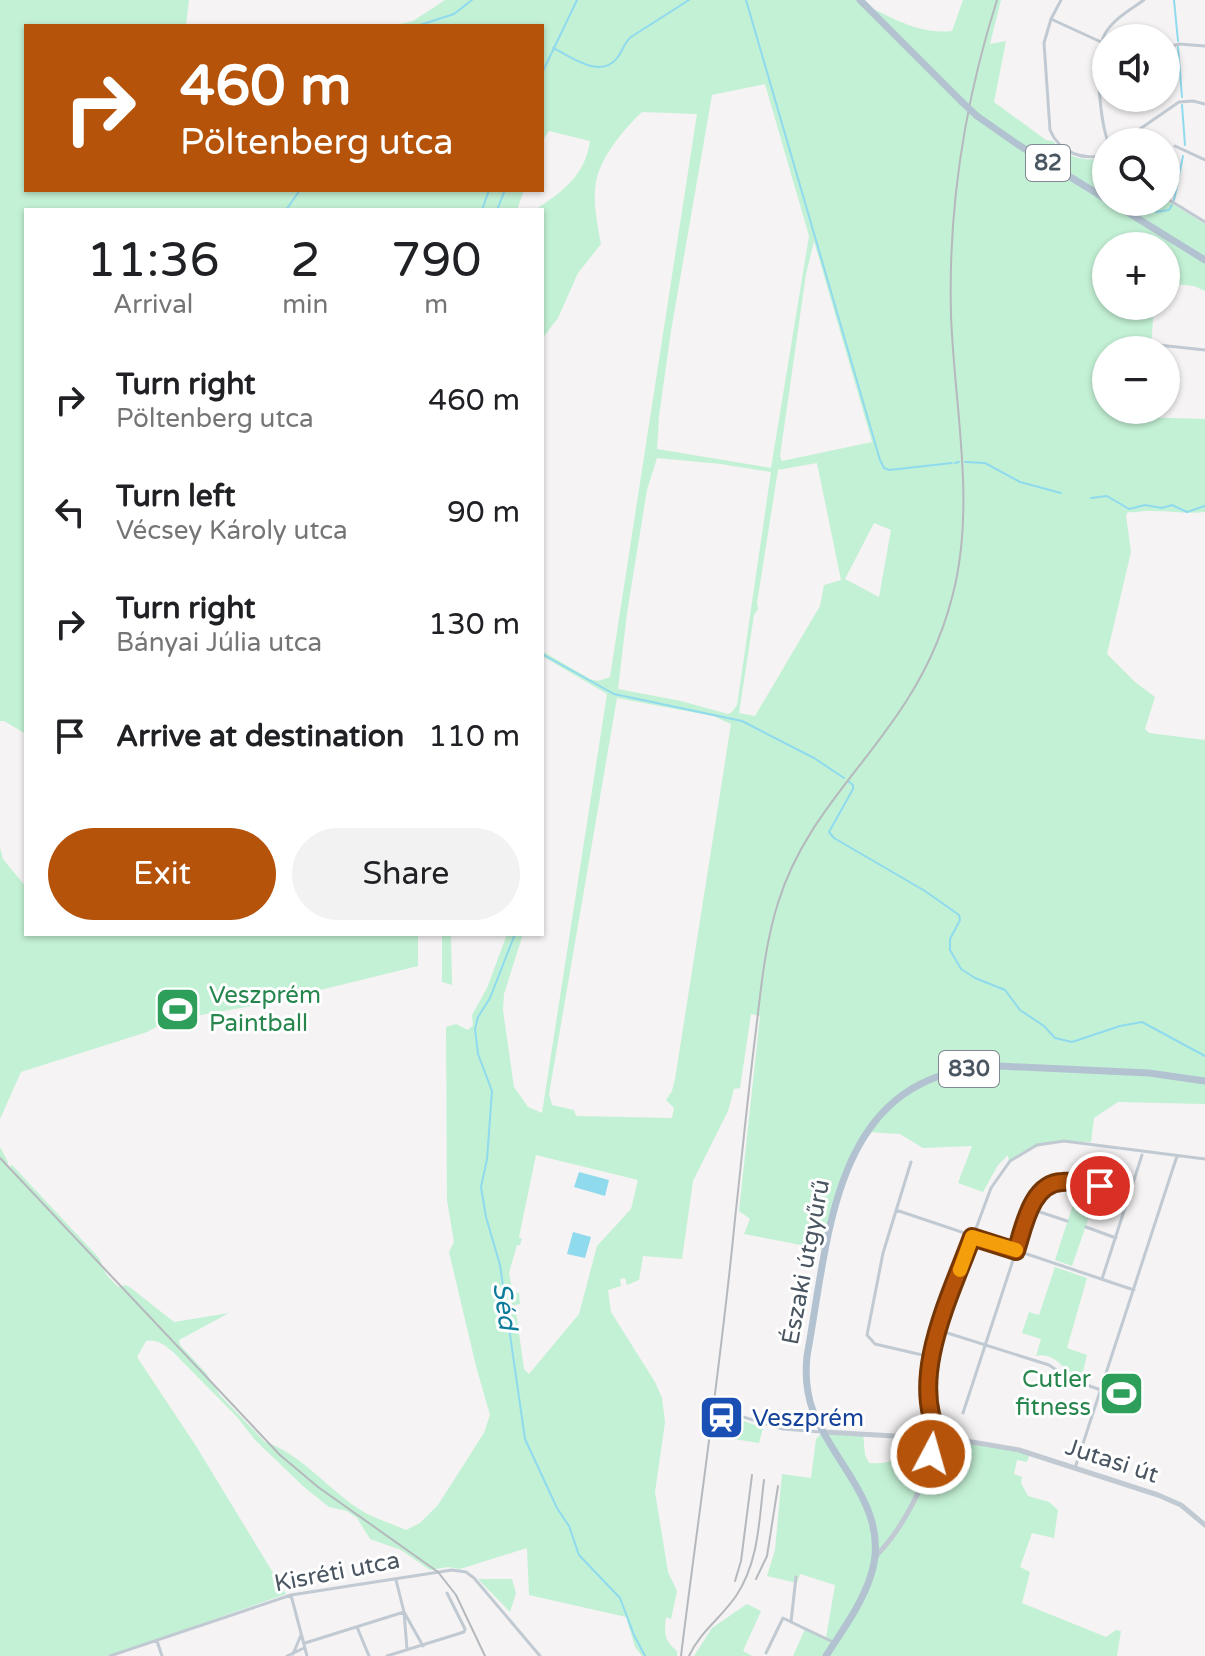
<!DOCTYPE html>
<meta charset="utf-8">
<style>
body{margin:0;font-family:"Varela Round",sans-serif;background:#f2f2f2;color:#202124;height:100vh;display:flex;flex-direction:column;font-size:30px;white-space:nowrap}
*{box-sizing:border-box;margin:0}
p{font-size:26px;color:#757577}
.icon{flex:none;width:44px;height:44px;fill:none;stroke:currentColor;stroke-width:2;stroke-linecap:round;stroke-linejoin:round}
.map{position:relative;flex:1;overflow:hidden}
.side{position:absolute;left:24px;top:208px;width:520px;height:728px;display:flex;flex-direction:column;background:#fff;border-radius:0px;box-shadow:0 2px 6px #0004}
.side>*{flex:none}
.guide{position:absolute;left:24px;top:24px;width:520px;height:168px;border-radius:0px;box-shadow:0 2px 6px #0004;background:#b45309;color:#fff;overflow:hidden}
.buttons{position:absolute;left:1092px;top:24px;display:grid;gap:16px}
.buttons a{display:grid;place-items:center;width:88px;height:88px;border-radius:50%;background:#fff;box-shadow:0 2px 6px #0004;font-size:40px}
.pin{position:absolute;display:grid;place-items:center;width:68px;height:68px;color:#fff;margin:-34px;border:4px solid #fff;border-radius:50%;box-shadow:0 2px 8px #0007}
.me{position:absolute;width:88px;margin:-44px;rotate:6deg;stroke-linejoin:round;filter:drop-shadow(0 0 6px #0008)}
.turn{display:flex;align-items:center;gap:28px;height:168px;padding:0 24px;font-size:36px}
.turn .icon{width:104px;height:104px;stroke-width:2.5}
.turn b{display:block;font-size:56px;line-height:68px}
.eta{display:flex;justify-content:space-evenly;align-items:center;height:136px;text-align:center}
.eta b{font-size:48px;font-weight:600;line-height:56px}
.button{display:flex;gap:16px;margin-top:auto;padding:16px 24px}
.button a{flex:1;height:92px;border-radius:48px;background:#b45309;color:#fff;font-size:32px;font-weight:600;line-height:92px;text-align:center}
.button a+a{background:#f2f2f2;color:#202124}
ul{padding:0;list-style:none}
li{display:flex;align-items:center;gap:24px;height:112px;padding:0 24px}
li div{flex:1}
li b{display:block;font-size:30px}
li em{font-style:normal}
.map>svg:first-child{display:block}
.green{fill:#c3f1d5;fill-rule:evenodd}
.water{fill:#90daee}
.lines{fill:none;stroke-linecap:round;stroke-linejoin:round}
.stream{stroke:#90daee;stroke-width:2}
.minor{stroke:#c1cad2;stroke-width:3}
.tertiary{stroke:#c1cad2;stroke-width:5}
.primary{stroke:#b3c2d1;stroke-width:7}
.rail{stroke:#b5b8bd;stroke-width:2}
.primary-bridge{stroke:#b3c2d1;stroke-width:7}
.route-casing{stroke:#753606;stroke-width:20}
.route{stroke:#b45309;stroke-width:14}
.slow{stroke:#f59e0b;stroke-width:14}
.labels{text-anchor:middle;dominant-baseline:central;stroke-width:6;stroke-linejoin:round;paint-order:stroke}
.shield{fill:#fff;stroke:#808990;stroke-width:2}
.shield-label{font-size:22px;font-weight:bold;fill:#4a5661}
.leisure-label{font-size:24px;fill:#27864d;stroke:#fff;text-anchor:start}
.street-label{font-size:24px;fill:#4a5661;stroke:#fff}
.transit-label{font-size:24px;fill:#164399;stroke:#fff;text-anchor:start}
.water-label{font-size:26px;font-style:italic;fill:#0c7c9b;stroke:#fff}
</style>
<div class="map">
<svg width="1205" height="1656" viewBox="0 0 1205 1656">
<rect width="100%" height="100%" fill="#f5f3f3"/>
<path class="green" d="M0,0H189L186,26H26V190H524L517,210H26V734L4,721H0Z
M445,0H856C887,15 917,35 952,31L963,0H1001L990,44L1006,41L994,102L1046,140L1053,141C1066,157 1087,165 1106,155V202L1166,200L1205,224V291L1194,286L1166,283V246H1106V306H1154L1151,347L1133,344L1131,350H1106V410H1126L1136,417L1205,419V512C1187,514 1171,511 1153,511C1144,510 1137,513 1128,512L1126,515L1131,552L1107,654L1135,682L1155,697L1145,729L1149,733L1205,740V1104L1118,1102L1094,1118L1091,1142C1061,1140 1033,1142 1009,1163L1008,1155L998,1165L983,1192L958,1183L972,1146L923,1148L900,1134L868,1132L846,1169L827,1250L744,1234L750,1219L739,1211L760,1016L751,1014L740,1088L734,1089L728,1111L693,1181L682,1259L643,1256L639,1280L627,1285L625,1278L620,1279L621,1286L608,1290L611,1312L655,1382L662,1398L665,1422L655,1492L668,1572L677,1591L671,1619L666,1617C664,1633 664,1641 677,1651V1656H642L635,1647L626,1617L529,1595L527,1548L460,1569L448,1567L430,1570L401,1550L370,1539L357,1518L347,1511L329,1507L304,1487L255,1440L237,1417L173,1352C164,1345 158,1339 146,1341L137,1357L196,1446L286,1594L110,1656H0V1147L8,1162L7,1168L12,1165L99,1258L106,1274L118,1287L126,1285L131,1288L174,1322L229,1313L179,1340L180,1345L206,1373L220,1395L265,1442C300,1453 328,1489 359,1509C372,1518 391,1523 406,1530L420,1523L438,1505L484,1433L490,1415L476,1366L449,1252L454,1242L447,1200L446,1027L456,1024L468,1030L473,1025L472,1015L487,988L507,934H523L504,994L503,1010L514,1087L528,1107L542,1113L607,694L542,656V651L590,679L598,681L610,677L697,114L642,112C625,128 605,152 598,174C591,195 597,223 601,244L578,273L558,318L542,339V210H535C563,191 585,176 590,141L549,131L542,141V26H392L413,21ZM765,84L809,236L771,468L657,449L659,416L671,331L712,95ZM814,241L872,442L782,461L780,456L806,274ZM657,458L721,464L771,472L737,705L732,712L728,714L681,701L618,689L627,613L647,490ZM817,463L841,580L824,585L820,606L755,716L739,713L754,615L758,609L757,603L778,470ZM874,523L891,530L879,597L845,579ZM617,698L713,716L731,724L675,1079L672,1091L666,1100L674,1108L672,1118L576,1116L574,1110L552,1105L549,1094ZM536,1155L638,1180L631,1209L597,1246L579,1314L529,1374L524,1369L515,1305L520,1304L519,1293H513L509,1273L517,1245H520L522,1239L519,1237Z
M0,848L3,859L26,887V934H418V966L263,1004L167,1021L147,1032L21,1072L0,1119Z
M442,934H451L452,985L442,982Z
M1079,1186L1099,1188L1072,1266L1055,1260Z
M1055,1267L1087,1278L1067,1348L1087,1355L1080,1383L1065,1375L1066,1371C1060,1361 1048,1353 1036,1356L1041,1339L1022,1333L1029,1312L1039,1315Z
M744,1421L763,1428L759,1443L734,1439L737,1423Z
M824,1431L863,1433L865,1455L869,1463C889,1465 909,1458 911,1436L927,1441L931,1456L940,1442C970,1437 1000,1444 1030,1453L1027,1462L1017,1460L1014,1474L1022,1477L1021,1483L1028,1496L1049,1502L1058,1510L1054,1538L1032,1533L1020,1567L1030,1572L1022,1603L1106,1637L1116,1630L1121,1631L1117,1656H793L805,1629L826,1638L835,1585L800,1574L797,1583L767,1576L775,1550L782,1474L811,1478L816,1439Z
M478,1579H512L516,1593L510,1612Z
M747,1604L761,1611L743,1651L752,1656H694L712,1628Z"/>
<path class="water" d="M579,1172L609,1180L605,1196L574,1187Z
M573,1232L591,1237L585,1258L567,1254Z"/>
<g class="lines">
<path class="stream" d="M746,0L880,460L884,468L889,470L952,463
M1174,0L1178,41
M417,26L454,14L472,0
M1178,47L1182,97
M553,48C571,56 600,80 617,58C623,51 623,44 631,37L689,0
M542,73L577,0
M1182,105L1185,145
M1174,200L1183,156
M286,210L300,190
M482,210L489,190
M497,210L505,190
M1156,212L1169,210L1172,205
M965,462L985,463L1020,482L1061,493
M955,463L959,462
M1091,498L1107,496L1129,509L1145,505L1162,508L1172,505L1187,512L1205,506
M542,654L614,694L742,721L814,758L844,778
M848,781L853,785V789L829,832L834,838L925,891L959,915L960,920L950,939V950L961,969L975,978L1005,990L1020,1010L1044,1026L1055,1038L1072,1042L1120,1026L1142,1022L1205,1056
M515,934L490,998L478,1017L475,1029L478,1054L492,1091L487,1159L481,1187L486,1217L500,1265L525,1439L557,1508L569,1526L579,1555L620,1598L634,1635L645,1656"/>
<path class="minor" d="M1061,0L1051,19L1044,43L1050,130C1059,152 1085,163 1106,153
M1051,19L1101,42
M1166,48L1179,44L1205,46
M1108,142C1100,119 1093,52 1106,32C1115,18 1131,9 1144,0
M1121,142L1179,102L1193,101L1205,104
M1175,146L1205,160
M1166,198L1205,222
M1140,343L1205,350
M911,1162L883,1253L867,1335L875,1344L931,1357
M1031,1209L1067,1221
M896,1210L1134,1290
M1086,1227L1116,1238
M1102,1279L1142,1155
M938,1330L1049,1365L1070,1379L1101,1390
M963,1413L1016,1251L1031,1209L1040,1193L1048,1185L1060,1182L1131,1190
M929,1433V1373L935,1339L991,1188L1010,1161L1037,1145L1064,1141L1205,1159
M730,1436L732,1421L740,1416L783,1429L821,1432
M1075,1468L1177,1156
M796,1577L791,1622L833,1642
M396,1580L404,1612L423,1646
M291,1595L307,1656
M357,1627L369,1656
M157,1641L162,1656
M305,1643L404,1612L407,1649
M766,1653L783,1618L791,1622
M293,1654L301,1635
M110,1656L291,1595L452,1570L466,1572L474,1578L540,1656
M287,1656L304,1648
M387,1656L464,1632L465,1629L447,1593"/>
<path class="tertiary" d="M824,1432L912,1437L935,1431L940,1436L939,1441L931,1444L927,1441L928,1434
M939,1434L954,1439L1019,1450L1158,1495L1181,1505L1205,1525
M875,1557C904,1528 925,1483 937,1444"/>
<path class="primary" d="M860,0L962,102
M977,116L1017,144L1106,199
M1111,202L1205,260
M826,1656C842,1631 862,1604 871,1575C892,1510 834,1465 813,1411C806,1392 805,1375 807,1356C830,1232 832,1070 999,1066L1149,1073L1205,1081"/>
<path class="rail" d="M0,1158L280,1455L318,1487L438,1572L456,1595L485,1656
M756,1579L767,1556L778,1486
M735,1581L741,1561L752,1475
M681,1656C699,1510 721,1365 735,1219C742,1156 748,1093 756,1030C761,988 765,944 778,903C803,821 863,770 907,700C930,664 947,623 956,581C974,494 954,402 951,315C948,208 965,101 997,0
M689,1656C700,1632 721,1618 736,1596C759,1562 759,1520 764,1480"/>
<path class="primary-bridge" d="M962,102L977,116"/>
</g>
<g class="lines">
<defs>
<path id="route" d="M931,1454L932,1458L940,1438C907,1379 951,1295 972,1237L1016,1251C1024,1227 1031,1183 1062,1182C1075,1181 1088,1184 1100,1186"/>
</defs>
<use href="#route" class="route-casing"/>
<use href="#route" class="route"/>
<path class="slow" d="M960,1270L972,1237L1016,1250"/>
</g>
<defs>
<symbol id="stadium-square" viewBox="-11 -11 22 22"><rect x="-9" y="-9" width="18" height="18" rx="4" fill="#2e9e5b" stroke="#fff"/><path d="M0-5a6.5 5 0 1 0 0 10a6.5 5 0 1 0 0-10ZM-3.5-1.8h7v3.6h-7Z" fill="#fff"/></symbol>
<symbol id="station-square" viewBox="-11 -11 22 22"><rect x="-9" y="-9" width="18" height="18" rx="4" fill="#1a4fb4" stroke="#fff"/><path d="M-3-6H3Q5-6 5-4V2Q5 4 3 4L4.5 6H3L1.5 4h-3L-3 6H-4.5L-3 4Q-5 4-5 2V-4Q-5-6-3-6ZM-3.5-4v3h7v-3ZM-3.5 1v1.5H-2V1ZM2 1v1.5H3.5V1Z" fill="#fff"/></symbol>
</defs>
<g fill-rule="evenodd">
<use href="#stadium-square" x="152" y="984" width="51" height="51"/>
<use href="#stadium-square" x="1096" y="1368" width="51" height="51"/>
<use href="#station-square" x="696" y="1392" width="51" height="51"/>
</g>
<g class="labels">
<g class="shield">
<rect x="1026" y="145" width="44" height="36" rx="6"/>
<rect x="939" y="1051" width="60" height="36" rx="6"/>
</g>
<g class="shield-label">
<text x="1048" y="163">82</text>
<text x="969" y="1069">830</text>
</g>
<g class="leisure-label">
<text x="209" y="995">Veszprém<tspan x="209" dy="28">Paintball</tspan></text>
<text x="1091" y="1379" text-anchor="end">Cutler<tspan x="1091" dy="28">fitness</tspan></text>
</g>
<g class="street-label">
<text transform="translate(806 1262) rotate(-79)">Északi útgyűrű</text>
<text transform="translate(1112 1461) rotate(18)">Jutasi út</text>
<text transform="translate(337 1572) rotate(-11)">Kisréti utca</text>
</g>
<g class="transit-label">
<text x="752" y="1418">Veszprém</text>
</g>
<g class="water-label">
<text transform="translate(505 1306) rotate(82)">Séd</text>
</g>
</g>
</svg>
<div class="buttons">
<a><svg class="icon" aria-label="sound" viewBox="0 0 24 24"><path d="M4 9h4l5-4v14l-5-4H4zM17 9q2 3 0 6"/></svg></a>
<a><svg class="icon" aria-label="search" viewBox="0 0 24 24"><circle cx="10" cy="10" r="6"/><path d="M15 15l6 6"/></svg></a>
<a>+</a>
<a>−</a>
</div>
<div class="pin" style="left:1100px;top:1186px;background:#d93025"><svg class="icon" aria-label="arrive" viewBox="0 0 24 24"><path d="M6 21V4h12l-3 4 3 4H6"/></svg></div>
<svg class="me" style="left:931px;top:1454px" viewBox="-20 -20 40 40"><circle r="17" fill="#b45309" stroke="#fff" stroke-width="3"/><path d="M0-11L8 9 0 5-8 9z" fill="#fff"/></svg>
<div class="guide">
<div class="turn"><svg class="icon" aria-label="right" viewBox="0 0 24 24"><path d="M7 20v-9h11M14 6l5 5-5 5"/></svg><div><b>460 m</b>Pöltenberg utca</div></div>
</div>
<section class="side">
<div class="eta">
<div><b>11:36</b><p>Arrival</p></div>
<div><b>2</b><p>min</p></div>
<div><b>790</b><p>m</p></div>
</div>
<ul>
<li><svg class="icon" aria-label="right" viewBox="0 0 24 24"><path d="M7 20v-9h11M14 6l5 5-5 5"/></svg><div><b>Turn right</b><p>Pöltenberg utca</p></div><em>460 m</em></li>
<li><svg class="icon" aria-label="left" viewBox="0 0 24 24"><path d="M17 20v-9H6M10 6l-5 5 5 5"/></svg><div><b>Turn left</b><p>Vécsey Károly utca</p></div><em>90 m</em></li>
<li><svg class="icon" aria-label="right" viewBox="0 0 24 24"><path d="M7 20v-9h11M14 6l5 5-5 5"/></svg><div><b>Turn right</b><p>Bányai Júlia utca</p></div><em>130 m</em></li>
<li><svg class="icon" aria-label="arrive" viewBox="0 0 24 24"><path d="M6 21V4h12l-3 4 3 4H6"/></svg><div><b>Arrive at destination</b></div><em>110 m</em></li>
</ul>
<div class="button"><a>Exit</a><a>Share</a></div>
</section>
</div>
